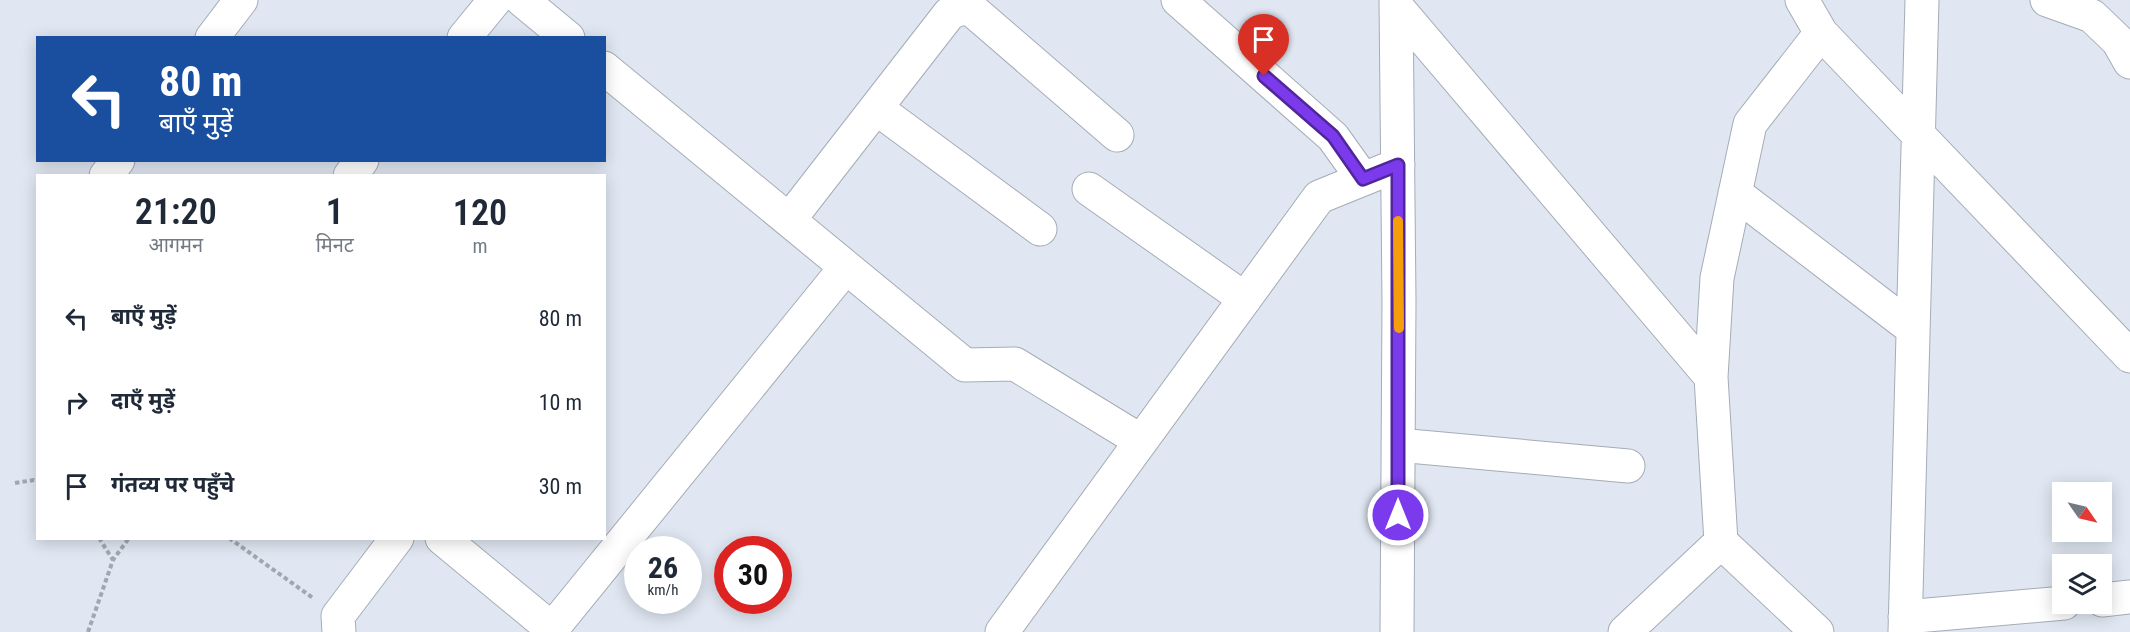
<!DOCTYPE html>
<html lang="hi">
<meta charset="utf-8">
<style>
body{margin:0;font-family:"Roboto Condensed","Noto Sans Devanagari",sans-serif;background:#f6f6f7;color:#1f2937;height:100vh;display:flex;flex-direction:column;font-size:22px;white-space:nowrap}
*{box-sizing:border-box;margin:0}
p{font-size:20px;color:#747a83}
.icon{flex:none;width:33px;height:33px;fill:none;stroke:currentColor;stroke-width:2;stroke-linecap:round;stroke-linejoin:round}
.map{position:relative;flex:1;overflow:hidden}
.sheet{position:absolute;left:36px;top:174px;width:570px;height:366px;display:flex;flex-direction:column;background:#fff;border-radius:0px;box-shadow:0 3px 15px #0003}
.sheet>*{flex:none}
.banner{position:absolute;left:36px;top:36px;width:570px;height:126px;border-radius:0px;box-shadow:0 3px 15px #0003;background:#1a4fa0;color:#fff;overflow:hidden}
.needle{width:39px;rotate:124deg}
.buttons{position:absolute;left:2052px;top:482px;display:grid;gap:12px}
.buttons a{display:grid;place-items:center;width:60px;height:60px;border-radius:0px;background:#fff;box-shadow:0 3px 15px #0003;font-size:30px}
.speed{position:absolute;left:624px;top:536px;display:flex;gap:12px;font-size:30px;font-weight:700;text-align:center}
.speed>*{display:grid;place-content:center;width:78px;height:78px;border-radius:50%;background:#fff;box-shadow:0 3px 15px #0003;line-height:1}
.speed small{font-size:15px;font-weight:400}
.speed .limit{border:9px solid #d22;background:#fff;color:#111}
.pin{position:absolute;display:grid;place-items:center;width:51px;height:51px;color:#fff;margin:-62px -26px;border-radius:50% 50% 50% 0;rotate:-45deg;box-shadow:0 0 6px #0007}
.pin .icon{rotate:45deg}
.me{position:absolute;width:66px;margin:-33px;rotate:0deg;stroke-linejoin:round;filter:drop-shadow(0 0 4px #0008)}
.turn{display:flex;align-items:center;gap:21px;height:126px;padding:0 24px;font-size:27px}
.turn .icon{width:78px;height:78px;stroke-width:2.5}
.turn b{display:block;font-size:42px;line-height:51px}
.eta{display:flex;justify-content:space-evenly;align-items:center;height:102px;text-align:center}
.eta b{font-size:36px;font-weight:600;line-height:42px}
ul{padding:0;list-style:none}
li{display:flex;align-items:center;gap:18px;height:84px;padding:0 24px}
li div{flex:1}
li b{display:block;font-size:22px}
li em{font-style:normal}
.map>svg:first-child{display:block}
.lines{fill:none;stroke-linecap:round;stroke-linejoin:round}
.street-casing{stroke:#a5acb6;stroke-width:35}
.path{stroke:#a1a7af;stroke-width:4;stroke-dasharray:4.5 3;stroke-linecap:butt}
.street{stroke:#fff;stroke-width:33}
.route-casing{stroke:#51269a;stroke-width:15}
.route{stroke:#7c3aed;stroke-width:10}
.slow{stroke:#f59e0b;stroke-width:10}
</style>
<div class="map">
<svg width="2130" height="632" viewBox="0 0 2130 632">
<rect width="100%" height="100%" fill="#e0e7f2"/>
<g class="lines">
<defs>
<path id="street" d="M522,0L568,38
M1178,0L1333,137L1363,179
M1396,0L1399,302L1397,632
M1802,0L1821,33
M2047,0L2092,16L2118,41L2130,62
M1396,6L1711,377
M212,38L241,0
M464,38L495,0
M604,68L965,365L1015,364L1141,441
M876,108L1040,229
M106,176L118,160
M350,176L362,160
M1089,189L1245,299
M1735,193L1913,329
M789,220L949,14L958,9H971L1117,135
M1398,445L1628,466
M442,538L552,629V632
M1721,542L1711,377L1717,278L1750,124L1821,33L2130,356
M2102,600L2130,597
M1905,617L2064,603
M552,629L846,267
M339,632L338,616L397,538
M1002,632L1319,197L1398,165
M1625,632L1721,542L1817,632
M1905,632L1922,0"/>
</defs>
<use href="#street" class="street-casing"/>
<path class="path" d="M15,483L34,480L38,481
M99,538L113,560
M229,538L313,598
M88,632L113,560L129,538"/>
<use href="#street" class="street"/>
</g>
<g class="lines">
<defs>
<path id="route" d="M1264,76L1333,136L1363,179L1398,165V515"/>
</defs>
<use href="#route" class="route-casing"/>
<use href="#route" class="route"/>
<path class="slow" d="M1398,221L1399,328"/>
</g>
</svg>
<div class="buttons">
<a><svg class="needle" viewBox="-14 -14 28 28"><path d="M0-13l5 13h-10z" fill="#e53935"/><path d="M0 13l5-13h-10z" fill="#747a83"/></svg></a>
<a><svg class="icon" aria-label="layers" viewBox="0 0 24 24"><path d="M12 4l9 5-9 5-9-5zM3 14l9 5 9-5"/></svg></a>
</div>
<div class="speed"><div>26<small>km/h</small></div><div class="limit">30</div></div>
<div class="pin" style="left:1264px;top:76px;background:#d93025"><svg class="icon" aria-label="arrive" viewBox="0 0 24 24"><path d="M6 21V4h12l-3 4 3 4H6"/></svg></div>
<svg class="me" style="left:1398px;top:515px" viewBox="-20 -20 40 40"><circle r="17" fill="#7c3aed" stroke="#fff" stroke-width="3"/><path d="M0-11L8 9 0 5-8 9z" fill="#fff"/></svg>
<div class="banner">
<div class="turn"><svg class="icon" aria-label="left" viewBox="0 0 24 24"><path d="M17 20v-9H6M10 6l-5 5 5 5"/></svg><div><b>80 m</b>बाएँ मुड़ें</div></div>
</div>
<section class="sheet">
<div class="eta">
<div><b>21:20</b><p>आगमन</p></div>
<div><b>1</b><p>मिनट</p></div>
<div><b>120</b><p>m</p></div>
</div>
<ul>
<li><svg class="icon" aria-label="left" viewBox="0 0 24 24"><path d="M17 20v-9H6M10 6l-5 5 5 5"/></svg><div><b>बाएँ मुड़ें</b></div><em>80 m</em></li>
<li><svg class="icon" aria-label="right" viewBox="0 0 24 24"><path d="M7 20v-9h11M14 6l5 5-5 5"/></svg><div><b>दाएँ मुड़ें</b></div><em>10 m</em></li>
<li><svg class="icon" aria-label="arrive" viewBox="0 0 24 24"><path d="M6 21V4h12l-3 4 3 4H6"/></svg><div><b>गंतव्य पर पहुँचे</b></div><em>30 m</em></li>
</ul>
</section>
</div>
